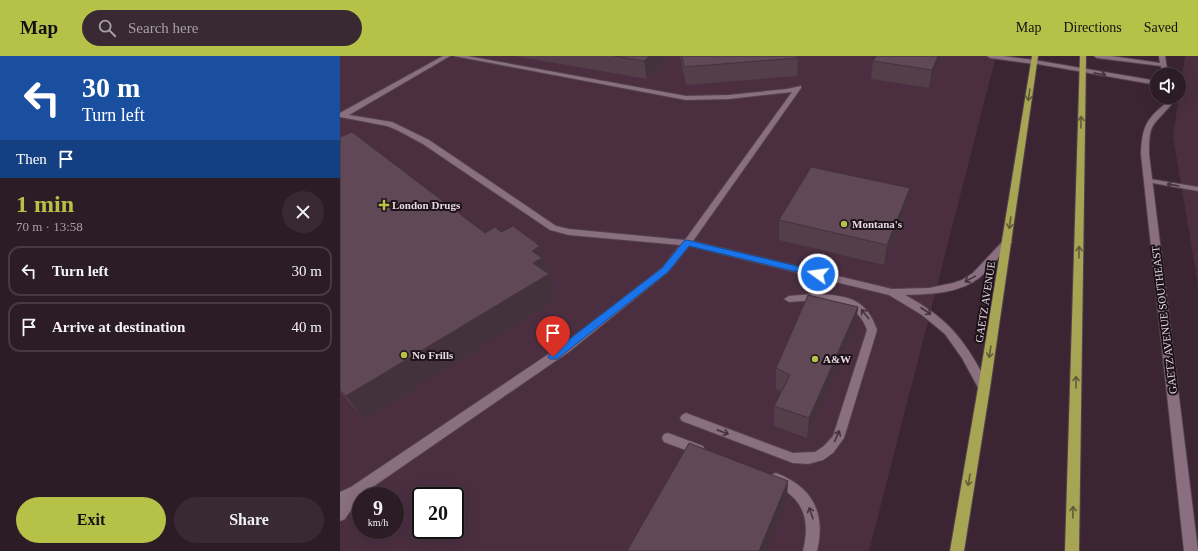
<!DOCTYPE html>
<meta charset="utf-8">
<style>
body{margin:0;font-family:"Times New Roman",serif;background:#382932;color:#f1f3f6;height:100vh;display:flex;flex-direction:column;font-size:15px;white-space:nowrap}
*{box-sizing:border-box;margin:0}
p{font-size:13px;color:#a6a1a7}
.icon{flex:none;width:22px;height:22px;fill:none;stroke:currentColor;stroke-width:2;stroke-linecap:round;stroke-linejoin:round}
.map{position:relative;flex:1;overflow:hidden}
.panel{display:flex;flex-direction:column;background:#2c1c26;width:340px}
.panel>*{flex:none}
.banner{background:#1a4fa0;color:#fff;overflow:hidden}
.buttons{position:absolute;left:810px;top:12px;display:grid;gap:8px}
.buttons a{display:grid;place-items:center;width:36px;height:36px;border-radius:50%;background:#2c1c26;box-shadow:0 4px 16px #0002,0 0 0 1px #483a43;font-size:20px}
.speed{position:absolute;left:12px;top:431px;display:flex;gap:8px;font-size:20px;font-weight:700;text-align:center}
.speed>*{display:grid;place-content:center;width:52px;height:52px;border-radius:50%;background:#2c1c26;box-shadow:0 4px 16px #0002,0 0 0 1px #483a43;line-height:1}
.speed small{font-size:10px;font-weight:400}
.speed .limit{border:2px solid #111;border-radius:6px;background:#fff;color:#111}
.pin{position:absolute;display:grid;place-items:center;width:34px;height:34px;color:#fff;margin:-41px -17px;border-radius:50% 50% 50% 0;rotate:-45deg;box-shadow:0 0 4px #0007}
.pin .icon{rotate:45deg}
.me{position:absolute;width:44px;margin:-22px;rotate:284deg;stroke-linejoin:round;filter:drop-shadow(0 0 3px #0008)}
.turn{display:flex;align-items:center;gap:14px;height:84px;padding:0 16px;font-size:18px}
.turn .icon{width:52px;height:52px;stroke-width:2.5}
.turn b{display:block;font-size:28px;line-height:34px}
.then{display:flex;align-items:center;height:38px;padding:0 16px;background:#0003;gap:8px;font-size:15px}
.round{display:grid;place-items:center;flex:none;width:42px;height:42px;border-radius:21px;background:#382932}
.head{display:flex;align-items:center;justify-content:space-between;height:68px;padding:0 16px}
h1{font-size:24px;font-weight:700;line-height:30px;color:#b6c148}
.button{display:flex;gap:8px;margin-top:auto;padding:8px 16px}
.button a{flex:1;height:46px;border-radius:24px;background:#b6c148;color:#111;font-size:16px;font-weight:700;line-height:46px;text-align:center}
.button a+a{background:#382932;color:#f1f3f6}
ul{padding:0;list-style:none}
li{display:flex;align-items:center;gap:12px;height:50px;margin:0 8px 6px;padding:0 8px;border:2px solid #483a43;border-radius:12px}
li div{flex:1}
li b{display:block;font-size:15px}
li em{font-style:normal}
header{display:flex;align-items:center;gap:24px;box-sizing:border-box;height:56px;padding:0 20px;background:#b6c148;color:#111}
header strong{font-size:19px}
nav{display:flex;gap:22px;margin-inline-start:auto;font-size:14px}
.search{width:280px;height:36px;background:#382932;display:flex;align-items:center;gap:10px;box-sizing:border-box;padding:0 14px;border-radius:22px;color:#a6a1a7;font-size:15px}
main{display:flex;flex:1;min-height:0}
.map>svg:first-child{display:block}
.built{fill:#4b2f41;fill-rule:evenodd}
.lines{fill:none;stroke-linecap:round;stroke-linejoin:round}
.lane-casing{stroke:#54424e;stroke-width:2}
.street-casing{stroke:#54424e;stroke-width:2}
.primary-casing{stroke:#54424e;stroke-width:2}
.lane{fill:#896f7f;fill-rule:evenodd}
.street{fill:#896f7f;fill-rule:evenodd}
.primary{fill:#a7a453;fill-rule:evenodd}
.wall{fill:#533e4a}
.shaded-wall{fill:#43323c}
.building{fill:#604856;stroke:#43323c}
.oneway{stroke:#42333c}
.oneway2{stroke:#625b36}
.route{fill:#1a73e8;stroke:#114b97}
.poi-dot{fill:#b6c148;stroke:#1c1218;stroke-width:1.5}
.labels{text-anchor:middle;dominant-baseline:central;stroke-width:4;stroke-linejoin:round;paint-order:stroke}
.poi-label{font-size:11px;font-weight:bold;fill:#e7d8e1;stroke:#1c1218;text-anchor:start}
.street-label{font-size:11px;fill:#e7d8e1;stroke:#1c1218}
</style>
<header>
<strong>Map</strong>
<div class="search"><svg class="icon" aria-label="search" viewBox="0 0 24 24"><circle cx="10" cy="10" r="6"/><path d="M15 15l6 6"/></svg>Search here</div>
<nav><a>Map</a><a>Directions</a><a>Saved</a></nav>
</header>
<main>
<section class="panel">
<div class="banner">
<div class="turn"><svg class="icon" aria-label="left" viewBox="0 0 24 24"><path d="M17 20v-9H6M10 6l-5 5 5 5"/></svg><div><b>30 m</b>Turn left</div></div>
<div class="then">Then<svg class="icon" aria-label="arrive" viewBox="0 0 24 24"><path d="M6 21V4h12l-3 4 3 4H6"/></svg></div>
</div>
<div class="head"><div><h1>1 min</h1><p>70 m · 13:58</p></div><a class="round"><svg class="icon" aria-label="close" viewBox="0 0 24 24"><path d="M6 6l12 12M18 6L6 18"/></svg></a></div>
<ul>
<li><svg class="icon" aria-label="left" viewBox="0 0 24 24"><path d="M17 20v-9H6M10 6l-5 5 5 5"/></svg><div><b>Turn left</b></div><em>30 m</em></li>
<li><svg class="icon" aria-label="arrive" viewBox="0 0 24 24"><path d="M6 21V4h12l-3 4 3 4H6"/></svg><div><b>Arrive at destination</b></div><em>40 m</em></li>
</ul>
<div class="button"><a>Exit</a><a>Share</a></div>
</section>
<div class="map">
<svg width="858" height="495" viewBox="0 0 858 495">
<rect width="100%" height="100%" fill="#3b2533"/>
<path class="built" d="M0,0H656L529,495H0ZM21,440H55V474H21ZM81,440H115V474H81Z
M845,0H858V229L833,80Z"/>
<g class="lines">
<defs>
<path id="lane" d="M103,0H110L9,59L52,66L89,84L216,170L229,173L345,184L452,36L389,43L346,44L114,0H127L346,40L389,39L447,33L461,30V32L353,185L552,233L589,232L613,227L622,224L633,217L664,184H670L672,186L670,188C660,199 650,213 639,222C618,238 589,238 565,239C611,264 626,286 650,332L648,335L644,337L640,335L622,302L605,278L582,259L549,239L349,190L328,216L230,295L21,439L5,463L0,465V436L11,431L222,289L322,212L340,189L229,179L210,174L83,88L57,74L47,70L0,61V57Z
M647,0H663L694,4L697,6L694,8L650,2Z
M804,122L858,131V135L807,126H804Z
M474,238C505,239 526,241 537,274L504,382L493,397L483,404L468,408L453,407L342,365L340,362L342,359L346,357L453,397L475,396L484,390L493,380L527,274C515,239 479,244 449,246L444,243L449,240Z
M328,377L363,390L365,394L363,398L359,399L324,386L322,382L324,378Z
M436,417C473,431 486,457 477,495H463C469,470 467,449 444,434C439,430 432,429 430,423L431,419Z"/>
<path id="street" d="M754,0H771L820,7L819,0H825L828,19H822L821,10L757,2Z
M694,4L817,25V29L692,7V5Z
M826,41H832L831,49C812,71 809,66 809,98L858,495H844L801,98C802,73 805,64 825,48Z"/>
<path id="primary" d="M692,0H698L650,332L624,495H610L638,332Z
M740,0H746L739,495H725Z"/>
</defs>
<use href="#lane" class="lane-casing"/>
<use href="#street" class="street-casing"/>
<use href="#primary" class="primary-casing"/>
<use href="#lane" class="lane"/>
<use href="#street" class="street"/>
<use href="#primary" class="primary"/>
</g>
<path class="wall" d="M175,0H332L307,23Z
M340,0H456L458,2L457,20L346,29Z
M536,0H601L600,4L589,32L531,23L533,5Z
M0,81L145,177L161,176L208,214L206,216L209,218L217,243L25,364L0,336Z
M566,152L544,209L439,184V164Z
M518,251L515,272L467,382L434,370V350L441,336L436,333V312Z"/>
<path class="shaded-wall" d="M310,0H332L307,23L304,5Z
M598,0H601L600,4L589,32L592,14Z
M570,132L566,152L544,209L547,189Z
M200,190L208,214L206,216L208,219L209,218L217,243L25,364L6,340L193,207L192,195Z
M518,251L515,272L467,382L469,362Z
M448,425L447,444L426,495H419Z"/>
<path class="building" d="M274,0H310L304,5Z
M342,0H456L458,2L344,11Z
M536,0H598L592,14L533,5Z
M12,76L145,177L155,171L161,176L173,170L200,190L192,195L202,202L193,207L209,218L6,340L0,334V81Z
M471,111L570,132L547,189L439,164Z
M468,239L518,251L469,362L434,350L450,319L436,312Z
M349,387L448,425L419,495H287Z"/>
<defs><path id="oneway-shaft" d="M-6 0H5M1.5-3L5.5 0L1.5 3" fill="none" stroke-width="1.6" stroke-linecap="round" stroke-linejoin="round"/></defs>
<g class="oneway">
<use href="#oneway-shaft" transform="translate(760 18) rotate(9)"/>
<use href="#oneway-shaft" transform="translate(833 129) rotate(-170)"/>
<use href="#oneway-shaft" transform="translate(630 223) rotate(151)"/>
<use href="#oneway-shaft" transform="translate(586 255) rotate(33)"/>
<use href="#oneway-shaft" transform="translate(525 258) rotate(-129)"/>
<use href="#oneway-shaft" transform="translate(383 376) rotate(20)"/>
<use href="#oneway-shaft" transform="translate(497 380) rotate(-66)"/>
<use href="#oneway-shaft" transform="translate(471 457) rotate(-109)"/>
</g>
<g class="oneway2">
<use href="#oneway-shaft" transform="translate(689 39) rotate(98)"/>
<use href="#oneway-shaft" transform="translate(741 66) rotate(-89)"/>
<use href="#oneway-shaft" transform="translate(670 167) rotate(98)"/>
<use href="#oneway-shaft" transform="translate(739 196) rotate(-89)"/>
<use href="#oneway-shaft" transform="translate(650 296) rotate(99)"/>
<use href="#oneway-shaft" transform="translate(736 326) rotate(-89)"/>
<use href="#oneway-shaft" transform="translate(629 424) rotate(100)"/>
<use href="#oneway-shaft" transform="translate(733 456) rotate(-89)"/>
</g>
<path class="route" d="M347,184L478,215L483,218L478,221L349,190L328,216L217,303H210L208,301L210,298L322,212L344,185Z"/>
<g class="poi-dot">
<path d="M42 143h4v4h4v4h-4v4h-4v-4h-4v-4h4z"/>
<circle cx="504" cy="168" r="4"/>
<circle cx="64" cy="299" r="4"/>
<circle cx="475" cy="303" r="4"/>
</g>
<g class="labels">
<g class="poi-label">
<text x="52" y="149">London Drugs</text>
<text x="512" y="168">Montana's</text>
<text x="72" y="299">No Frills</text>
<text x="483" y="303">A&amp;W</text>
</g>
<g class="street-label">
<text transform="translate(645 246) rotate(-81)">GAETZ AVENUE</text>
<text transform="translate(824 264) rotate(-97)">GAETZ AVENUE SOUTHEAST</text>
</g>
</g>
</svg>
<div class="buttons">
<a><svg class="icon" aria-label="sound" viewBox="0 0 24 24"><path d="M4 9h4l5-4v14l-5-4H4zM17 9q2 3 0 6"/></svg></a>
</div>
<div class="speed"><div>9<small>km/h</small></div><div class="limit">20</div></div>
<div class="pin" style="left:213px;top:301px;background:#d93025"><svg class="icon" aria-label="arrive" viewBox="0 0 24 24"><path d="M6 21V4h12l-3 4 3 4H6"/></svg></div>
<svg class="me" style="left:478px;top:218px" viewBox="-20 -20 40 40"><circle r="17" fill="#1a73e8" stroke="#fff" stroke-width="3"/><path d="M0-11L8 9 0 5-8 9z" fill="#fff"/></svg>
</div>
</main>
